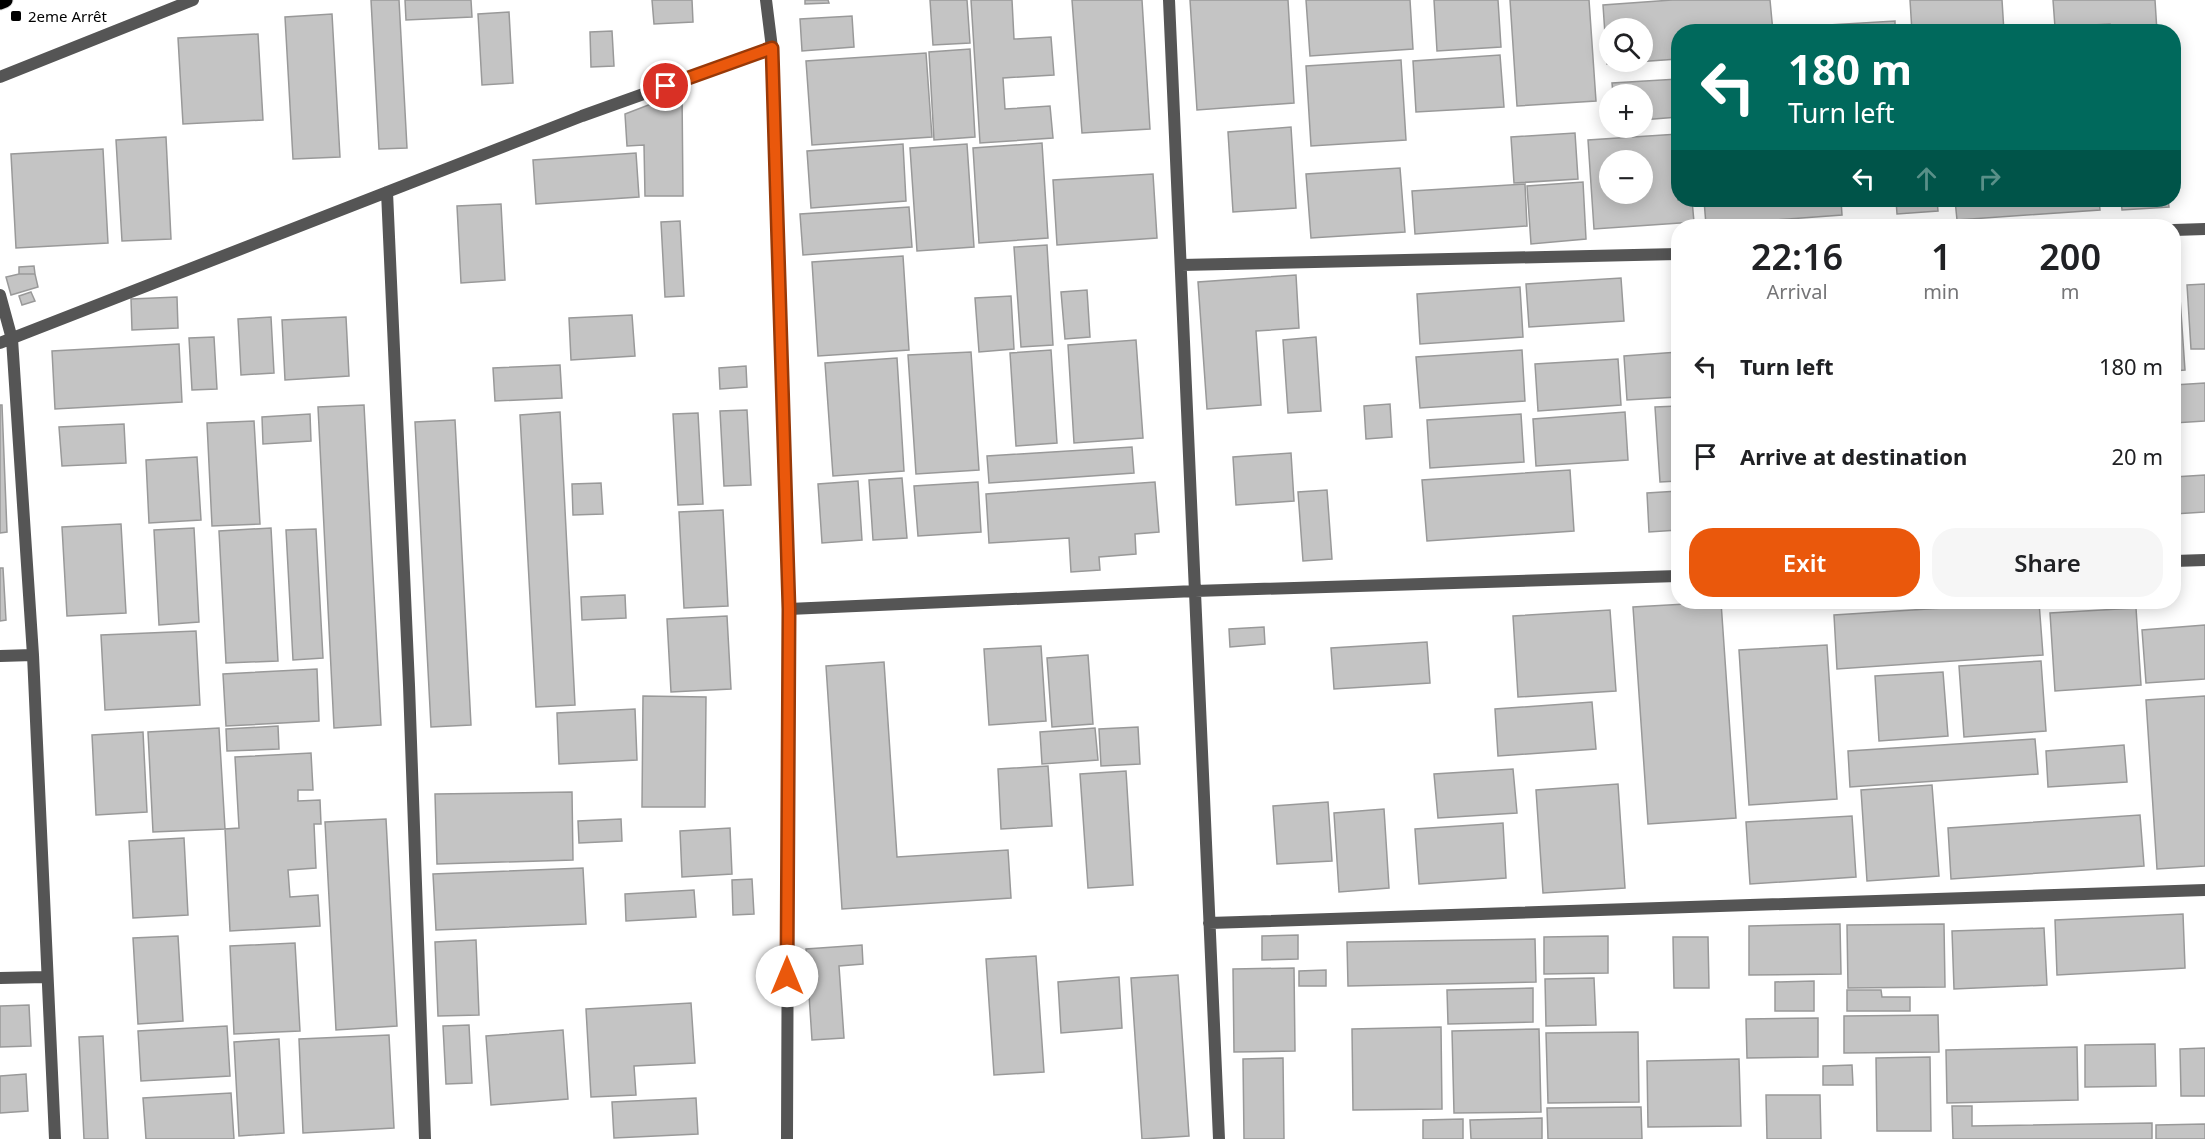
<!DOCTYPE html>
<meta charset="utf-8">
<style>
body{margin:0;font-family:"Noto Sans",sans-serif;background:#f6f6f6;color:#202124;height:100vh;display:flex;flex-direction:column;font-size:22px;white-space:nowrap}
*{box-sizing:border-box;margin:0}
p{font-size:20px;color:#757577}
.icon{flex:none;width:33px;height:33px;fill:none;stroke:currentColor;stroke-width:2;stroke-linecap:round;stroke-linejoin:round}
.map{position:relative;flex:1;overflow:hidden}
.side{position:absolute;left:1671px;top:219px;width:510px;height:390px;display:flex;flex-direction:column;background:#fff;border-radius:24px;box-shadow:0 3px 15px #0003}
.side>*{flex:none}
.guide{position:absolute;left:1671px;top:24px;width:510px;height:183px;border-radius:24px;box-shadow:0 3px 15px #0003;background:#00695c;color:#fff;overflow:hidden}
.tools{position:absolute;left:1599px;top:18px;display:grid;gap:12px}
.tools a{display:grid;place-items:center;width:54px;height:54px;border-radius:50%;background:#fff;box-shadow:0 3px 15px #0003;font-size:30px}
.pin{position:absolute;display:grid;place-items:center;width:51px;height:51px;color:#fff;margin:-26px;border:3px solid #fff;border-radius:50%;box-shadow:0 2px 6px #0007}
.me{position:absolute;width:66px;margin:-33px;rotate:0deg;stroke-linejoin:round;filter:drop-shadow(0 0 4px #0008)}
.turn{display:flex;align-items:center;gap:21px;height:126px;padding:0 18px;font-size:27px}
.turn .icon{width:78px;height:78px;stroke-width:2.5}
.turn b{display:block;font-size:42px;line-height:51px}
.lanes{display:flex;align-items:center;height:57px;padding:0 18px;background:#0003;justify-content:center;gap:30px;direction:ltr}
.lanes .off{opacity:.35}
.eta{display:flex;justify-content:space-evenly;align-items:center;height:102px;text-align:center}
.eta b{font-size:36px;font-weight:600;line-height:42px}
.cta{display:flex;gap:12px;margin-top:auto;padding:12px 18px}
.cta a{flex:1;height:69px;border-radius:24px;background:#ea580c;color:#fff;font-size:24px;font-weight:600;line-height:69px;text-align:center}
.cta a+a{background:#f6f6f6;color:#202124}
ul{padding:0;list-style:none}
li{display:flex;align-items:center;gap:18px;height:90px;padding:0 18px}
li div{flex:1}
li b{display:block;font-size:22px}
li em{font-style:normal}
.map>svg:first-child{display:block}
.building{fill:#c4c4c4;stroke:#999;stroke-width:1.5;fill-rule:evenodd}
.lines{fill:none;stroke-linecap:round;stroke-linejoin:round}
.primary-casing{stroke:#dbdbdb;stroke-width:17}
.minor{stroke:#555;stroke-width:12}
.primary{stroke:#000;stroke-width:15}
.route-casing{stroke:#983908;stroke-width:15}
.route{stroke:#ea580c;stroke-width:10}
.poi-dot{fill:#000;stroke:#fff;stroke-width:2}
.labels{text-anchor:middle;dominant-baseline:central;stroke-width:6;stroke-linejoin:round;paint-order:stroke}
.poi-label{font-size:15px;fill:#000;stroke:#fff;text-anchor:start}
</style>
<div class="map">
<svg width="2205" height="1139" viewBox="0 0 2205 1139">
<rect width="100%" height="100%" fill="#fff"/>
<path class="building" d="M371,0H399L407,148L379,149Z
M405,0H471L472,17L406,20Z
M652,0H692L693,22L654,24Z
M805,0H828L829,3L805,4Z
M930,0H967L970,43L933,45Z
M971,0H1012L1014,39L1051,37L1054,75L1003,78L1005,109L1050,106L1053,138L980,143Z
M1072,0H1142L1150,129L1082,133Z
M1190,0H1288L1294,103L1197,110Z
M1306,0H1410L1413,49L1310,56Z
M1434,0H1498L1501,47L1437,51Z
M1510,0H1589L1596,101L1517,106Z
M1672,0H1770L1773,32H1678V59L1607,64L1603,5ZM1610,28H1642V62H1610Z
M1910,0H2002L2004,32H1912Z
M2053,0H2155L2157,32H2110V24L2055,27Z
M509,12L513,83L482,85L478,14Z
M332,14L340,157L293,159L285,17Z
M852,16L854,47L802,51L800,19Z
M1895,21V32H1813L1812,26Z
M612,31L614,66L591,67L590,32Z
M258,34L263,120L183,124L178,38Z
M970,49L975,137L934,140L929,52Z
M926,53L932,137L812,145L806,61Z
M1500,55L1504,107L1416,112L1413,61Z
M1401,60L1406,140L1311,146L1306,66Z
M1678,79V117L1642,120V94H1613L1612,83Z
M682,92L683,196H645L644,145L627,146L625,114Z
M1291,127L1296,208L1233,212L1228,132Z
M1575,133L1578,179L1514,183L1511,137Z
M1678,134V200H1692L1694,222L1594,229L1588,140ZM1610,160H1642V194H1610Z
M166,137L171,239L122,241L116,140Z
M1042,143L1048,238L979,243L973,148Z
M903,144L906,201L811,208L807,151Z
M967,144L974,247L917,251L910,148Z
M103,149L108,243L16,248L11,154Z
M636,153L639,197L536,204L533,160Z
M1400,168L1405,232L1311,238L1306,174Z
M1153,174L1157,238L1057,245L1053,180Z
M1583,182L1586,239L1531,244L1527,186Z
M1525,184L1527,226L1415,234L1412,191Z
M1704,200H1841L1842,215L1706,225Z
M1896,200H1937L1938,211L1897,214Z
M1955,200H2099L2100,210L1957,220Z
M2121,200H2168L2169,207L2122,210Z
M501,204L505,280L461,283L457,206Z
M909,207L912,247L803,255L800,214Z
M680,221L684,296L665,297L661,222Z
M1047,245L1053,345L1021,347L1014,247Z
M903,256L909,350L818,356L812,262Z
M34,266L35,274H19V267Z
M2174,269H2178L2185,370L2174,371Z
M19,274H35L38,287L11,295L6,277Z
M1296,275L1299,328L1256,331L1261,405L1207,409L1198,282Z
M1621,278L1624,321L1529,327L1526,284Z
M2205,284V349H2191L2187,285Z
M1520,287L1523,337L1420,344L1417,294Z
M1087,290L1090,337L1065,339L1061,292Z
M31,292L35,301L22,305L19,296Z
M1011,296L1014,349L979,352L975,298Z
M177,297L178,328L132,330L131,299Z
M632,315L635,356L571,360L569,318Z
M271,317L274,373L241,375L238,319Z
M346,317L349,376L285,380L282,320Z
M214,337L217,389L192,390L189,338Z
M1316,337L1321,411L1288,413L1283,340Z
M1136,340L1143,438L1074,443L1068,345Z
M179,344L182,402L55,409L52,351Z
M1051,350L1057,443L1016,446L1010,353Z
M1522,350L1525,401L1420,408L1416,357Z
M971,352L979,470L916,474L908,355Z
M1678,352V397L1627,400L1624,356Z
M897,358L904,471L833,476L825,363Z
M1618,359L1621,405L1538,411L1535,364Z
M560,365L562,398L495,401L493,368Z
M746,366L747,387L720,389L719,368Z
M2205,383V421L2174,423V385Z
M1390,404L1392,437L1366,439L1364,406Z
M0,405H2L7,532L0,533Z
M364,405L381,725L334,728L318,407Z
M1678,406V481L1660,482L1655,407Z
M747,410L751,485L724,486L720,411Z
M560,412L575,705L536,707L520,415Z
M1625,412L1628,460L1536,466L1533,419Z
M698,413L703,504L678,505L673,414Z
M310,414L311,441L263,444L262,417Z
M1521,414L1524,462L1430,468L1427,420Z
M455,420L471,725L431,727L415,422Z
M254,421L260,524L212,526L207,423Z
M124,424L126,463L62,466L59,427Z
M1132,447L1134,473L989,483L987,456Z
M1291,453L1294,501L1236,505L1233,457Z
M197,457L201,520L149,523L146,460Z
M1570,470L1574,531L1427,541L1422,480Z
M2205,475V512L2174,514V477Z
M902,478L907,538L873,540L869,480Z
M858,481L862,540L822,543L818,484Z
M978,482L981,532L918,536L914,486Z
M1155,482L1159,532L1135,534L1136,554L1099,557L1100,570L1071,572L1069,538L989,543L986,494Z
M601,483L603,514L573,515L572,484Z
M1327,490L1332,559L1303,561L1298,492Z
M1678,491V530L1649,532L1647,493Z
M723,510L728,606L684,608L679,512Z
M121,524L126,613L67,616L62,527Z
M194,528L199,622L159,625L154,530Z
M271,528L278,661L226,663L219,531Z
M316,529L323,658L293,660L286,530Z
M0,568H3L6,620L0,621Z
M625,595L626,618L582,620L581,597Z
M1721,602L1736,818L1648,824L1633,607Z
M2039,602L2043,655L1837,669L1834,615Z
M2136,608L2141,685L2055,691L2050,613Z
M1610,610L1616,691L1518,697L1513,616Z
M727,616L731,689L671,692L667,619Z
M2205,625V679L2146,683L2142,630Z
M1264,627L1265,644L1230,647L1229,629Z
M196,631L200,705L105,710L101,635Z
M1427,642L1430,683L1334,689L1331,648Z
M1827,645L1837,799L1749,805L1739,650Z
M1041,646L1046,721L989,725L984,649Z
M1088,655L1093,724L1052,727L1047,658Z
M2041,661L2046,731L1964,737L1959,666Z
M884,662L897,857L1008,850L1011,898L842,909L826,666Z
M317,669L319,721L226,726L223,674Z
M1943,672L1948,736L1879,741L1875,676Z
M643,696L706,697L705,807H642Z
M2205,696V866L2157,869L2146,700Z
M1592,702L1596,749L1498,756L1495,709Z
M635,709L637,760L559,764L557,713Z
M278,726L279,749L227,751L226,729Z
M1138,727L1140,764L1101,766L1099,729Z
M219,728L225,829L153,832L148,732Z
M1095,728L1098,760L1042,764L1040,732Z
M143,732L147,812L96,815L92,735Z
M2035,739L2038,774L1850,787L1848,751Z
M2124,745L2127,782L2048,787L2046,751Z
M311,753L313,790H298V801L320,800L321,824H314L316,868L288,870L290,897L318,895L320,926L230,931L225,829L239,828L235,757Z
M1048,766L1052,826L1001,829L998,769Z
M1513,769L1517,813L1438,818L1434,774Z
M1126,771L1133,885L1088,888L1080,774Z
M1618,784L1625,888L1543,893L1536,790Z
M1932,785L1939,876L1867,881L1861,790Z
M572,792L573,860L437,864L435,794Z
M1328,802L1332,861L1277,864L1273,806Z
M1384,809L1389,888L1339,892L1334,813Z
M2140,815L2144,866L1951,879L1948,828Z
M1852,816L1856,877L1750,884L1746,822Z
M386,819L397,1026L336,1030L325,822Z
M621,819L622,841L579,843L578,821Z
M1503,823L1506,878L1419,884L1415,829Z
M730,828L732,874L682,877L680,831Z
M184,838L188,915L133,918L129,841Z
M583,868L586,924L436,930L433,874Z
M752,879L754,914L733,915L732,880Z
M694,890L696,917L626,921L625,894Z
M2183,914L2185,968L2057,975L2055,920Z
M1840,924L1841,974L1749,975V926Z
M1944,924L1945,987L1848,988L1847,925Z
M2044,928L2047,985L1954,989L1952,931Z
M1298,935V959L1262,960V936Z
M178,936L183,1021L138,1024L133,938Z
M1608,936V973L1544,974V937Z
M1673,937H1708L1709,988H1674Z
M1535,939L1536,982L1348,986L1347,942Z
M476,940L479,1015L438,1016L435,942Z
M295,943L300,1031L234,1034L230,946Z
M862,945L863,964L839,966L844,1038L812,1040L806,949Z
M1036,956L1044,1072L994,1075L986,959Z
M1294,968L1295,1051L1234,1052L1233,969Z
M1326,970V986H1299V971Z
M1178,975L1189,1136L1142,1139L1131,978Z
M1119,977L1122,1028L1061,1033L1058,982Z
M1594,978L1596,1025L1546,1026L1545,979Z
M1814,981V1011H1775V982Z
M1533,988V1022L1448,1024L1447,990Z
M1847,990H1881L1882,997H1910V1011H1847Z
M691,1003L695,1063L634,1066L636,1095L591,1097L586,1009Z
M29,1005L31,1046L0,1047V1006Z
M1938,1015L1939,1052L1844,1053V1016Z
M1818,1018V1057L1747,1058L1746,1019Z
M469,1025L472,1083L446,1084L443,1026Z
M227,1026L230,1076L141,1081L138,1031Z
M1441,1027L1442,1109L1353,1110L1352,1029Z
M1539,1029L1541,1112L1454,1113L1452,1031Z
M563,1030L568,1099L491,1105L486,1036Z
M1638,1032L1639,1102L1548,1103L1546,1033Z
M389,1035L394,1128L303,1133L299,1039Z
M103,1036L108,1139H84L79,1037Z
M279,1039L284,1133L239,1136L234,1042Z
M2155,1044L2156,1086L2085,1087V1045Z
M2077,1047L2078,1100L1947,1103L1946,1050Z
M2205,1048V1096H2181L2180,1049Z
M1930,1057L1931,1131H1877L1876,1058Z
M1283,1058L1284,1139H1244L1243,1059Z
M1739,1059L1741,1126L1648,1127L1647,1061Z
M1852,1065L1853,1085H1823V1066Z
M26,1074L28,1111L0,1113V1076Z
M231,1093L234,1139H146L143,1098Z
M1766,1095H1820L1821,1139H1767Z
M696,1098L698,1134L614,1138L612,1102Z
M1952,1106H1972V1126L2152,1123V1139H1953Z
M1641,1107L1642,1139H1548L1547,1108Z
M1542,1118V1139H1471L1470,1120Z
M1463,1119V1139H1423V1120Z
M2205,1124V1139H2156V1125Z"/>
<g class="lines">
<defs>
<path id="primary" d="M0,2L5,0"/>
</defs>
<use href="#primary" class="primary-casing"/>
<path class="minor" d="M766,0L772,48L789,609L787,1139
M1169,0L1219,1139
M0,77L193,0
M387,192L409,685L425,1139
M2174,230L2205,229
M1181,265L1678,254
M0,295L12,339L33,655L55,1139
M0,343L582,116L772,48
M2174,561L2205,560
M789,609L1195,591L1678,576
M0,656L33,655
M1209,923L2205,890
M0,978L46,977"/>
<use href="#primary" class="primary"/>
</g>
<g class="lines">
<defs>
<path id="route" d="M666,86L772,48L789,609L787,976"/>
</defs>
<use href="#route" class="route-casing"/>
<use href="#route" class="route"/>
</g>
<rect class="poi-dot" x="10" y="10" width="12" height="12" rx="3"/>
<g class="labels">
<g class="poi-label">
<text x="28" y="16">2eme Arrêt</text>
</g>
</g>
</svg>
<div class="tools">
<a><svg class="icon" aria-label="search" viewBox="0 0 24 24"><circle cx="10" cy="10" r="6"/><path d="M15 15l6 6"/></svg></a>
<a>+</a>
<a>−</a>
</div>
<div class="pin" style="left:666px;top:86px;background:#d93025"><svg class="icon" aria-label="arrive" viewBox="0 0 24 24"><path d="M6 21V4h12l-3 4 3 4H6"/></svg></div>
<svg class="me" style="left:787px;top:976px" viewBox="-20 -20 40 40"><circle r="19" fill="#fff"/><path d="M0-13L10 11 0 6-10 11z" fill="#ea580c"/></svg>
<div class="guide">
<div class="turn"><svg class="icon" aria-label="left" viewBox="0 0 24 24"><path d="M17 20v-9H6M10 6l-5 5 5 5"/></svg><div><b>180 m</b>Turn left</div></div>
<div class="lanes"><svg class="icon" aria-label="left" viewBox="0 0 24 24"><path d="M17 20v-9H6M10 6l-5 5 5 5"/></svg><svg class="icon off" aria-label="ahead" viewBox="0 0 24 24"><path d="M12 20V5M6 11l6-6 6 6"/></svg><svg class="icon off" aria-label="right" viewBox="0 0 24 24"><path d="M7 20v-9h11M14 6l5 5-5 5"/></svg></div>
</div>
<section class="side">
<div class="eta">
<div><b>22:16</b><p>Arrival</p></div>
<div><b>1</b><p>min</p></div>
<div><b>200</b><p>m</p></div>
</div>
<ul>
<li><svg class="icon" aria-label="left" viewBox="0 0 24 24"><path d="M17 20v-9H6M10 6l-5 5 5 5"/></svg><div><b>Turn left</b></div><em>180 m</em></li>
<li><svg class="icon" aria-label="arrive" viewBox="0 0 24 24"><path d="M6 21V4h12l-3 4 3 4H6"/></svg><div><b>Arrive at destination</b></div><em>20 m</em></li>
</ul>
<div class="cta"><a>Exit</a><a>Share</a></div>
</section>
</div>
